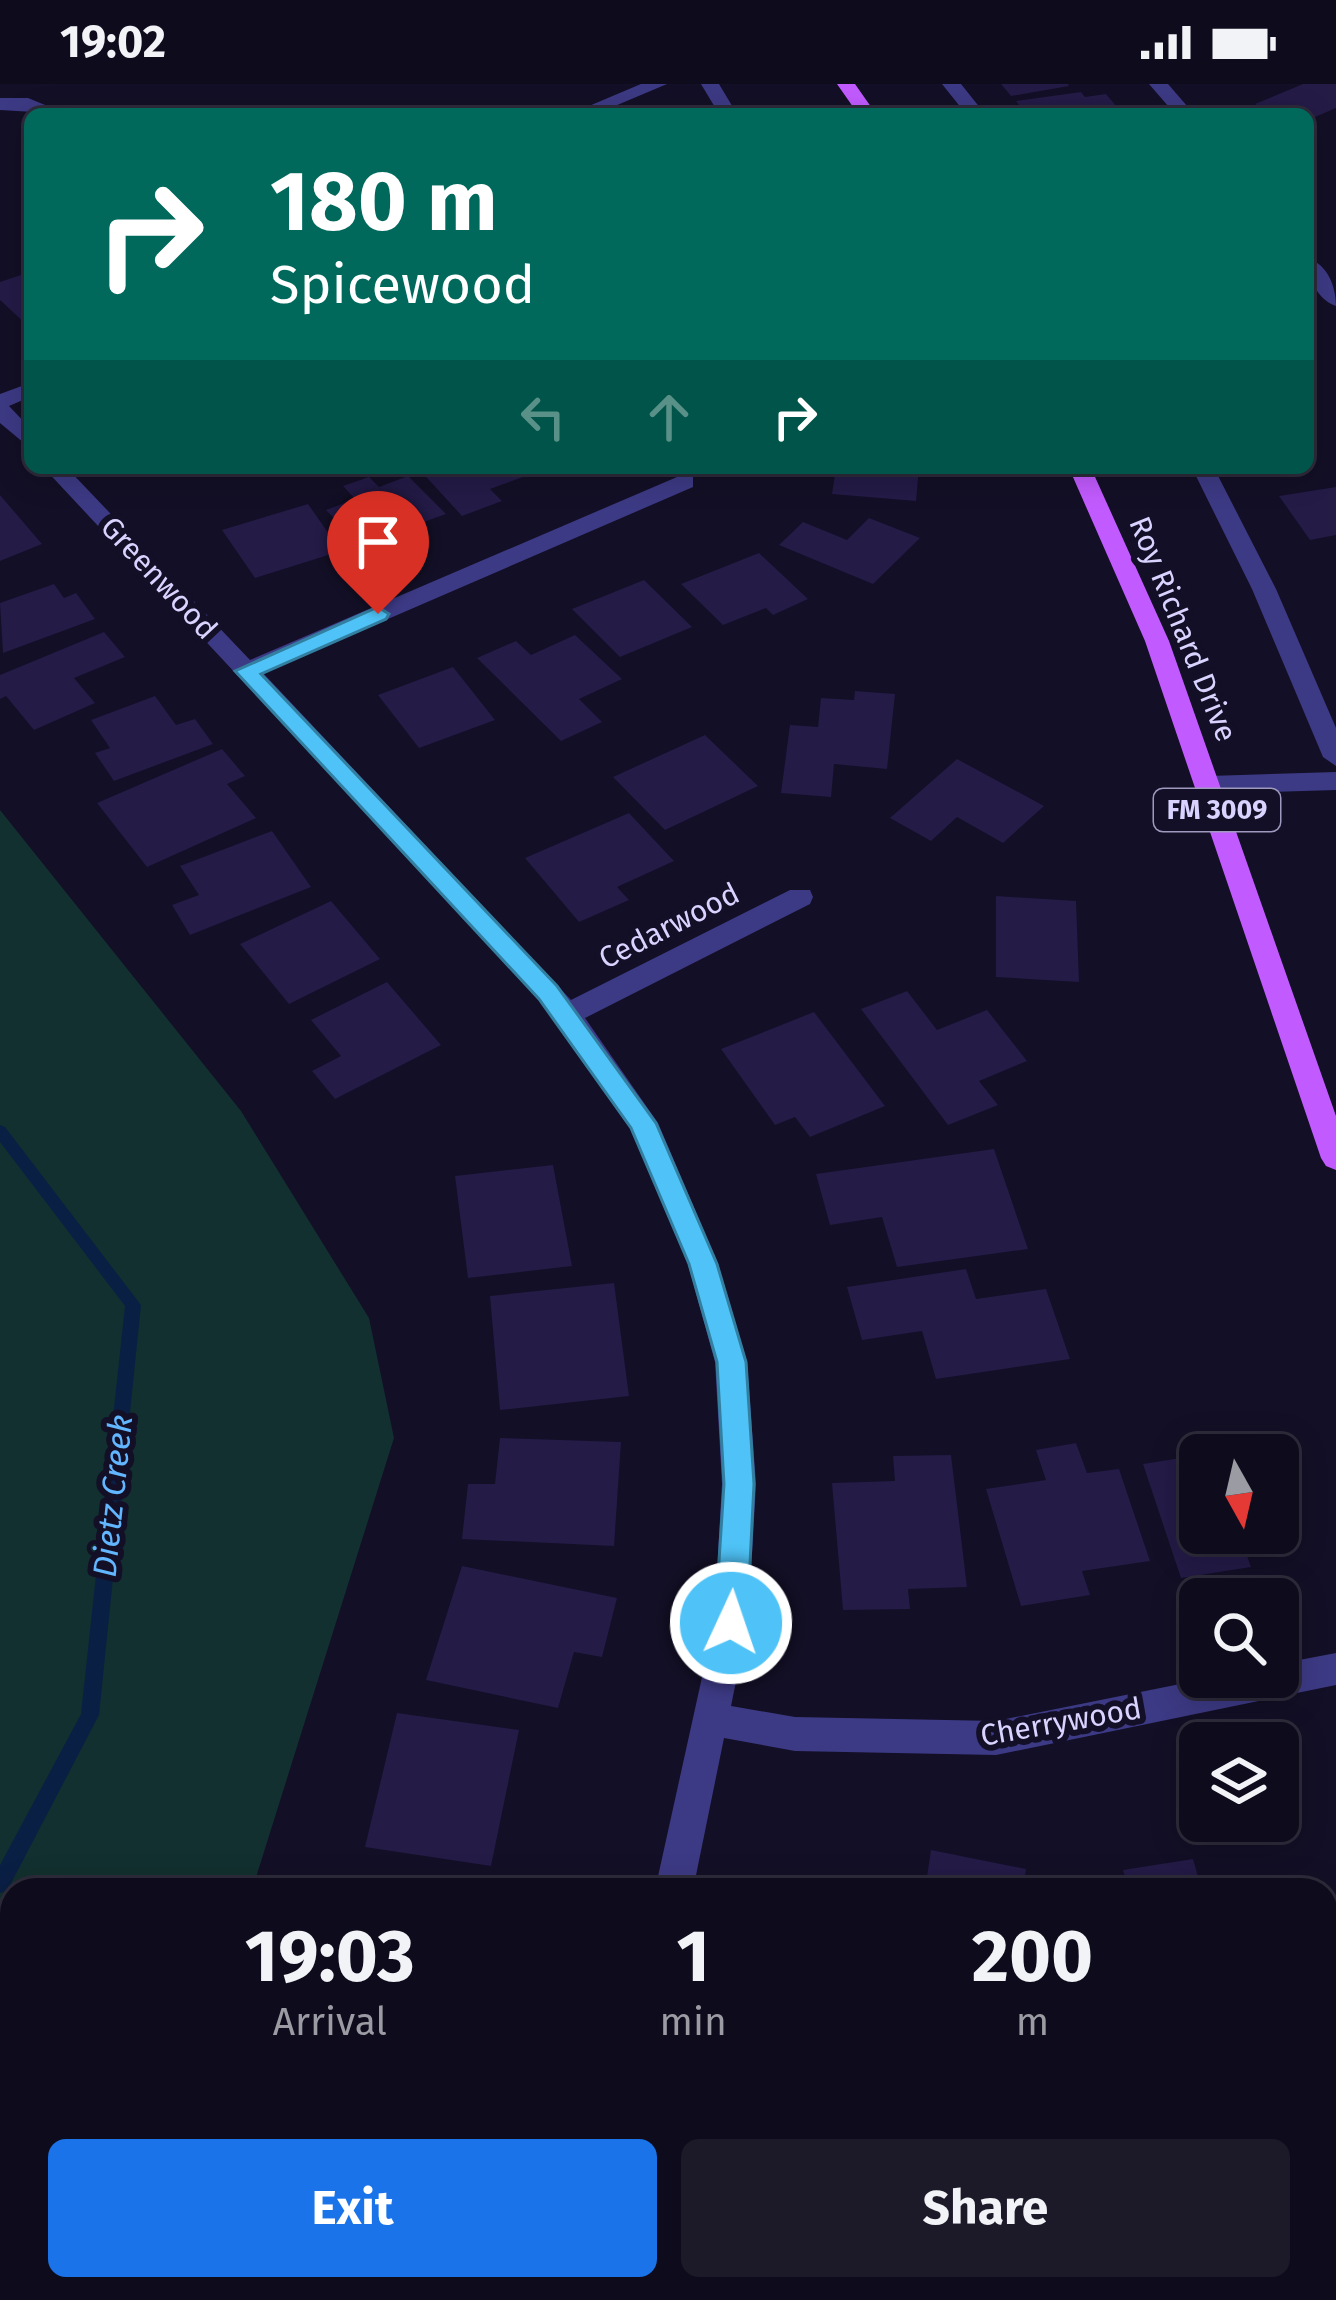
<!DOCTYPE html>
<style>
body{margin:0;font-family:"Fira Sans",sans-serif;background:#1c1929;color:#f1f3f6;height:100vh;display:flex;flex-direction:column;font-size:45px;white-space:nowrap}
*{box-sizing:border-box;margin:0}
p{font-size:39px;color:#9b9ba3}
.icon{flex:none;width:66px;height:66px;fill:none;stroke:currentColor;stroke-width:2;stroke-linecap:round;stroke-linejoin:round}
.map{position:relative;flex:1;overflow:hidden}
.side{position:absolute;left:0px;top:1794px;width:1338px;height:423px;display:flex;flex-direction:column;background:#0e0b1c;border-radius:36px 36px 0 0;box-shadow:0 6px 30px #0003,0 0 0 3px #2e2b3b}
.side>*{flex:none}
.guide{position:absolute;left:24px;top:24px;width:1290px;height:366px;border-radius:18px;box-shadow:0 6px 30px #0003,0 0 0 3px #2e2b3b;background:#00695c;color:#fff;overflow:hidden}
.needle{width:78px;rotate:172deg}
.tools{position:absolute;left:1179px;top:1350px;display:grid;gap:24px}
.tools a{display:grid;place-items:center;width:120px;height:120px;border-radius:18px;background:#0e0b1c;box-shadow:0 6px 30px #0003,0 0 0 3px #2e2b3b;font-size:60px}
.pin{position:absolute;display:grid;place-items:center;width:102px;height:102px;color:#fff;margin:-123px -51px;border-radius:50% 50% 50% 0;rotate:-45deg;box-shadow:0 0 12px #0007}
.pin .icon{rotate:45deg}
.me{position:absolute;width:132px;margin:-66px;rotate:3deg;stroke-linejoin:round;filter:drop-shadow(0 0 9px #0008)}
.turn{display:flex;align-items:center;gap:42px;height:252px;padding:0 48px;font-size:54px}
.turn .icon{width:156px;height:156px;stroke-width:2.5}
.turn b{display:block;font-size:84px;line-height:102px}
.lanes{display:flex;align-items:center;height:114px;padding:0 48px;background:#0003;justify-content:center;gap:60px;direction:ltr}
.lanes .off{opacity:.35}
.eta{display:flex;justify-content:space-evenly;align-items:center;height:204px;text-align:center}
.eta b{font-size:72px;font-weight:700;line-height:84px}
.action{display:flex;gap:24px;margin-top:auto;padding:24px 48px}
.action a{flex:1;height:138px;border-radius:18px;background:#1a73e8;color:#fff;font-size:48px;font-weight:700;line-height:138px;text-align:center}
.action a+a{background:#1c1929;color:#f1f3f6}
.status{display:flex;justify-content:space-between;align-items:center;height:84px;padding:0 60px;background:#0e0b1c;direction:ltr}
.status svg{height:33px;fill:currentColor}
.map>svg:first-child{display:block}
.green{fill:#12302f}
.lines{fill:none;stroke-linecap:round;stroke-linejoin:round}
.stream{fill:#0a1f44;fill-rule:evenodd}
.building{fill:#241b47}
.minor{fill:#3d3a85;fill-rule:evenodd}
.major{fill:#c25bff;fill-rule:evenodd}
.route{fill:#4fc3f7;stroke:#337fa1;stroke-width:3}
.labels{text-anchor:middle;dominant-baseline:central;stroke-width:12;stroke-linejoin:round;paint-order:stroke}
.shield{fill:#130f26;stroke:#9e99be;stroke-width:3}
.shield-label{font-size:27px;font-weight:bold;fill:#d9d4ff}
.street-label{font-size:30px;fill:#d9d4ff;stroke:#130f26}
.water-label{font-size:33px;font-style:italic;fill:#62b6ff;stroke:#130f26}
</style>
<div class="status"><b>19:02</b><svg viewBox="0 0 49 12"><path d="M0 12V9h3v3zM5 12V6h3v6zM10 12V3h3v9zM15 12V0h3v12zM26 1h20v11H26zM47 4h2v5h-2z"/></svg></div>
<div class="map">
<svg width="1336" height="2216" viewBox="0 0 1336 2216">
<rect width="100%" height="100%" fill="#130f26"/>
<path class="green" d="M0,726L241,1027L369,1234L394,1354L252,1806H12V2205H107L103,2216H0Z"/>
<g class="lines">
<path class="stream" d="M0,1041L5,1043L141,1221L99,1631L7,1807L0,1809V1781L81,1630L125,1222L0,1058Z"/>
</g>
<path class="building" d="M1001,0H1068L1069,2L1011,12Z
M1303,0H1336V24L1308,36V30H1273L1255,20Z
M1081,8L1085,13L1106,10L1123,30H1026L1016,17Z
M30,188V244L0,216V198Z
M418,384H525L531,390L490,405L502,417L462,432Z
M836,384H919L916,417L832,410Z
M408,392L446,430L404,445L414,455L370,472L326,426L355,415L343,402L369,393L379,403Z
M1336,403V451L1310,456L1279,412Z
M0,411L42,460L0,477Z
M308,420L341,467L255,494L222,446Z
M869,434L920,454L873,500L779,461L803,438L847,456Z
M759,469L808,515L773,531L766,524L723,541L681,500Z
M644,496L692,543L620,573L572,525Z
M54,500L64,514L76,509L95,535L3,569L0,519Z
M104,548L125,573L74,594L95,619L34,646L6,612L0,615V591Z
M575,551L622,595L579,615L602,638L561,657L477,574L516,557L531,571Z
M453,583L495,636L419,664L378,611Z
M855,607L895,610L887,685L834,680L831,713L781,709L790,641L818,643L821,614L854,616Z
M155,612L176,641L195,635L213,660L114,697L95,669L110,664L91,636Z
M705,651L758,702L665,746L613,693Z
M222,665L245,692L227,700L256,734L147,783L97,719Z
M957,675L1044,722L1003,759L957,733L931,757L890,734Z
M629,729L674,777L617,803L629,816L579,838L525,774Z
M272,747L311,803L190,851L172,821L199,811L180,782Z
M996,812L1076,817L1079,898L996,893Z
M331,817L380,875L289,920L240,860Z
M387,898L441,961L335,1015L312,987L341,972L311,936Z
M907,907L937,946L987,926L1027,977L979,997L998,1021L948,1041L861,925Z
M814,928L885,1022L810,1053L795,1033L775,1041L721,965Z
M994,1065L1028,1165L897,1183L882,1133L830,1141L816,1090Z
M553,1081L572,1182L468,1194L455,1092Z
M966,1185L976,1215L1046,1205L1070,1275L936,1295L922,1247L862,1256L847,1203Z
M614,1199L629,1312L500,1326L490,1212Z
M500,1354L621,1358L614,1462L462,1455L468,1400H495Z
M1076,1359L1087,1389L1119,1385L1150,1477L1082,1487L1090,1511L1021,1522L986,1405L1046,1396L1036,1366Z
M951,1371L967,1503L908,1505L910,1525L843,1526L832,1399L895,1397L893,1372Z
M1200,1371V1449H1239L1251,1483L1181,1494L1143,1380Z
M1278,1386L1299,1439L1278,1442Z
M462,1482L617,1514L602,1573L574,1568L558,1624L426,1596Z
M397,1629L519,1646L491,1782L365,1763Z
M931,1766L1026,1785L1023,1806H925Z
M1193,1775L1202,1806H1129L1123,1786Z
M946,2205H1122L1137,2209L1136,2216H944Z"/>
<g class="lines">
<path class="minor" d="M641,0H667L596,30H570Z
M701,0H719L737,30H719Z
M942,0H961L985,30H966Z
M1149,0H1168L1194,30H1175Z
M0,14H28L67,30L0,26Z
M1308,174C1328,181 1336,203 1336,222C1316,215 1308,193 1308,174Z
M30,299V313L9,322L30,344V364L0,339V310Z
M44,384H67L250,576L677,393H693V403L263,589L571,916L790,806H810L813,813L810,820L585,934L658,1039L718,1180L747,1278L756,1400L748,1539L731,1622L795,1633L996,1637L1215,1593H1278V1580L1336,1569V1601L996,1671L795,1667L724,1654L693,1806H655L714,1539L722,1400L715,1278L688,1180L630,1044L557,937L519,893Z
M1192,384H1214L1276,505L1336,644V682L1323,673L1252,505Z
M1336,688V706L1209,710L1196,701L1209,692Z"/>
<path class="major" d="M837,0H855L876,30H858Z
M1069,384H1091L1169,557L1336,1032V1086L1326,1082L1321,1074L1145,557Z"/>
</g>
<path class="route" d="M378,523L389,530L386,535L261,590L557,902L656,1039L717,1180L746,1278L754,1400L747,1539L742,1549L731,1553L720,1549L715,1539L724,1400L717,1278L689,1180L631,1044L539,915L235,587Z"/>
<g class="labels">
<rect class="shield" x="1154" y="705" width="126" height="42" rx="9"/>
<g class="shield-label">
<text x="1217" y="726">FM 3009</text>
</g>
<g class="street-label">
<text transform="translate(159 494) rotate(47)">Greenwood</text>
<text transform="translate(1183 545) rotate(68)">Roy Richard Drive</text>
<text transform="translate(669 842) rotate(-27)">Cedarwood</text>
<text transform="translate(1061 1638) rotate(-10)">Cherrywood</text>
</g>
<g class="water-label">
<text transform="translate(113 1412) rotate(-84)">Dietz Creek</text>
</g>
</g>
</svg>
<div class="tools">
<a><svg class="needle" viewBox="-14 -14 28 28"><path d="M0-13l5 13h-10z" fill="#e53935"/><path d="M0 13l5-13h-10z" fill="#9b9ba3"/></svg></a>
<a><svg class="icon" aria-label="search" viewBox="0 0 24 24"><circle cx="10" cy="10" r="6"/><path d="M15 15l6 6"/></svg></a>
<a><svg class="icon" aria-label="layers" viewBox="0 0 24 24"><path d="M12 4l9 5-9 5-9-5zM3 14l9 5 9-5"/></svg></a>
</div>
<div class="pin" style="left:378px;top:530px;background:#d93025"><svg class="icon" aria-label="arrive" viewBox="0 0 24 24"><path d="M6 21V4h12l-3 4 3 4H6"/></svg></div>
<svg class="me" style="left:731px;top:1539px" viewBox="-20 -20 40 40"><circle r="17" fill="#4fc3f7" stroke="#fff" stroke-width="3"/><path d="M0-11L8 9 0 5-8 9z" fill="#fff"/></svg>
<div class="guide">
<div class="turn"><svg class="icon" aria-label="right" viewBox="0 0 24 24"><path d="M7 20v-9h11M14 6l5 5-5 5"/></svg><div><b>180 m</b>Spicewood</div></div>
<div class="lanes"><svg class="icon off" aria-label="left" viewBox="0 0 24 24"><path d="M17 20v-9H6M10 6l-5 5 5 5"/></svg><svg class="icon off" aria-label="ahead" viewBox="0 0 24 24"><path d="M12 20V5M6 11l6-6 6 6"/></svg><svg class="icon" aria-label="right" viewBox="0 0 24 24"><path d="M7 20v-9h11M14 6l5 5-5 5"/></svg></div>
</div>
<section class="side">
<div class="eta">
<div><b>19:03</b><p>Arrival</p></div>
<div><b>1</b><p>min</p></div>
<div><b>200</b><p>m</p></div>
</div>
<div class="action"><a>Exit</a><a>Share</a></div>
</section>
</div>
